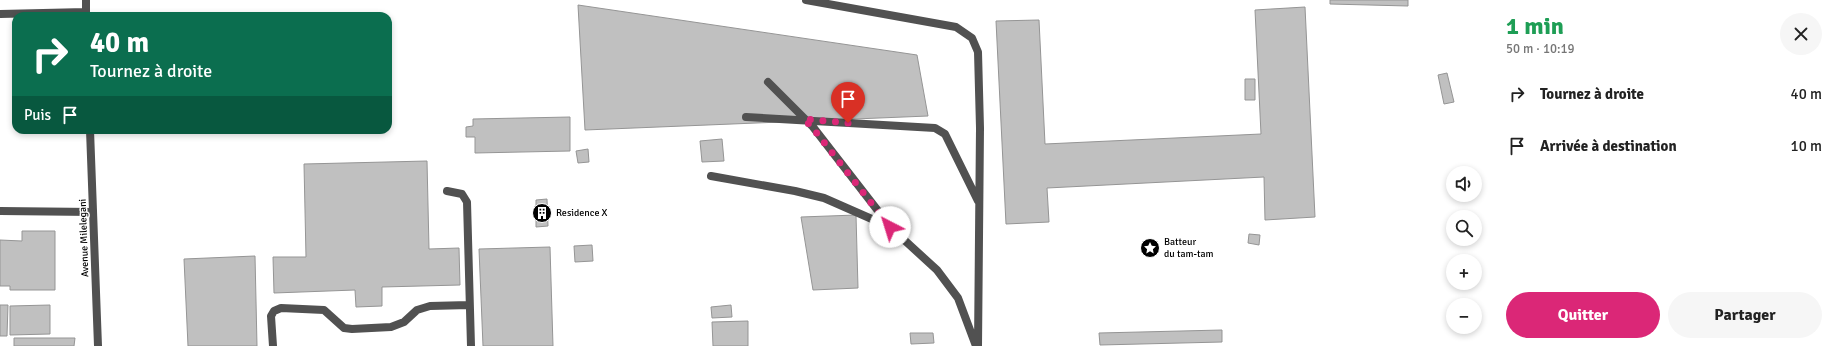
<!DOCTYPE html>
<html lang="fr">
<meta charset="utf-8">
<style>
body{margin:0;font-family:Signika,sans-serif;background:#f6f6f6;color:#222;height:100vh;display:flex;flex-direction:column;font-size:15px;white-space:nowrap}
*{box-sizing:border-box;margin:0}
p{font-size:13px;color:#767676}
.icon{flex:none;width:22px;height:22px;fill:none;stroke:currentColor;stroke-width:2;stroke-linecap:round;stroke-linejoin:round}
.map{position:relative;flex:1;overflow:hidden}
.drawer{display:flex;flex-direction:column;background:#fff;width:340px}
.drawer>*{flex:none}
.guide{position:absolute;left:12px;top:12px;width:380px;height:122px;border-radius:12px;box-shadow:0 2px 6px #0003;background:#0b6e4f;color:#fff;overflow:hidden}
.fabs{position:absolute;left:1446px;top:166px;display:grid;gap:8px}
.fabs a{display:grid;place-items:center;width:36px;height:36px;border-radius:50%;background:#fff;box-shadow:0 2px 6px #0003;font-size:20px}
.pin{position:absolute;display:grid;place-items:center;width:34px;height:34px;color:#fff;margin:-41px -17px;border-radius:50% 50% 50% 0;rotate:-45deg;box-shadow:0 0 4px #0007}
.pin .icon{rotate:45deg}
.me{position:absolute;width:44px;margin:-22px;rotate:320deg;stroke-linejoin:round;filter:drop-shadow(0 0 3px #0008)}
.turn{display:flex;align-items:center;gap:14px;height:84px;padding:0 12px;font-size:18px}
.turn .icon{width:52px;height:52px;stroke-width:2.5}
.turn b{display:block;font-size:28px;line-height:34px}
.then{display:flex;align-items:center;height:38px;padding:0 12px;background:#0003;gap:8px;font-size:15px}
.round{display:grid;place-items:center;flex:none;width:42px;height:42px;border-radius:21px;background:#f6f6f6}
.summary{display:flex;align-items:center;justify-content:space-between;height:68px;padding:0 12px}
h1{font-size:24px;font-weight:700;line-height:30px;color:#1e9e55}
.button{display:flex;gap:8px;margin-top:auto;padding:8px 12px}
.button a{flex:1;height:46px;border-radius:24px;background:#db2777;color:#fff;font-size:16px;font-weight:700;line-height:46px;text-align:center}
.button a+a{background:#f6f6f6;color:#222}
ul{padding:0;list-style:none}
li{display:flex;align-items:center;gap:12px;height:52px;padding:0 12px}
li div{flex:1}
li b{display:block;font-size:15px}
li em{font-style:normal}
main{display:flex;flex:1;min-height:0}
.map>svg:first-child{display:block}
.building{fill:#c0c0c0;stroke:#959595}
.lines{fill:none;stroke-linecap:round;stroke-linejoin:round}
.service{stroke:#515151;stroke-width:8}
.minor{stroke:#515151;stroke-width:8}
.route{stroke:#db2777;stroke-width:7;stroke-dasharray:0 12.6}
.labels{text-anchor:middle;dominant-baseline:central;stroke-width:3;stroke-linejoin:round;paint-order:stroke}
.poi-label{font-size:10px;fill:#000;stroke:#fff;text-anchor:start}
.street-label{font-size:10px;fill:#000;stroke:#fff}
</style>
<main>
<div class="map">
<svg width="1494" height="346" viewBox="0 0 1494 346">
<rect width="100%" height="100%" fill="#fff"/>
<path class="building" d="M1330,0H1408V6L1330,4Z
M578,5L917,55L928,116L585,130Z
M1305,7L1315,217L1265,220L1264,177L1047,188L1049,222L1006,224L996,21L1039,20L1045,144L1261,134L1255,10Z
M1447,73L1454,102L1444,104L1438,75Z
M1245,79H1255V100H1245Z
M570,117V151L475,153V137H466V127L473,126V119Z
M722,139L724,161L702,162L700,141Z
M588,149L589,162L578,163L576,151Z
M427,161L429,249L459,248L460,285L382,287V306L356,307L355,290L274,293L273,257H306L304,164Z
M547,199L548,226L536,227V200Z
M856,215L858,288L813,290L801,217Z
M22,231H55V290H10V286H0V240L22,241Z
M1249,234L1260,235L1259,245L1248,243Z
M592,245L593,261L575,262L574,246Z
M550,247L553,346H483L479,249Z
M255,256L257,346H188L184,259Z
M0,305H8L7,336H0Z
M50,305V334L10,335V306Z
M731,305L732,317L712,318L711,307Z
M748,321V346H713L712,322Z
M1222,330V342L1100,345L1099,333Z
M910,333H933L934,343L911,344Z
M14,338H75L74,346H14Z"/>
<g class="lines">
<path class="service" d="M806,0L956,27L972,38L978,52L980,128L978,346
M768,82L813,127L889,225
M746,117L935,128L945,134L978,201
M711,176L795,191L824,198L890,227L937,270L958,298L976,346
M447,191L462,194L467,202L471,346
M273,346L271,316L274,311L281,308L324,310L344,328L352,329L391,327L404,322L417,310L430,306L469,305"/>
<path class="minor" d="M86,0V16
M0,14L86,12
M90,130L98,346
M0,211L93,212"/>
</g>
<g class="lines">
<path class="route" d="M848,123L804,119L812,127L890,227"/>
</g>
<defs>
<symbol id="building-disc" viewBox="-11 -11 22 22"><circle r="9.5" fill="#000" stroke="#fff"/><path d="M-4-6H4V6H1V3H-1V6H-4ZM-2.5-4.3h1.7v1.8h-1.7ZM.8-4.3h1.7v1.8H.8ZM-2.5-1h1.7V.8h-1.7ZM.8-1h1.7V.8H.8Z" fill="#fff"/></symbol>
<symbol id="sight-disc" viewBox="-11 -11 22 22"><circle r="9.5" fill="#000" stroke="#fff"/><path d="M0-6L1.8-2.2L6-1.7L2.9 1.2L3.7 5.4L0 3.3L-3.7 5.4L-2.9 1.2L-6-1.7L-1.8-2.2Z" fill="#fff"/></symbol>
</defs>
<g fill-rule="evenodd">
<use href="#building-disc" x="531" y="202" width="22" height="22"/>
<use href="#sight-disc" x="1139" y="237" width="22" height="22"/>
</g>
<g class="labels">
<g class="poi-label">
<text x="556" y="213">Residence X</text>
<text x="1164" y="242">Batteur<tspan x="1164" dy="12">du tam-tam</tspan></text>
</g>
<g class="street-label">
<text transform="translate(84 238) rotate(-92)">Avenue Milelegani</text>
</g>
</g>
</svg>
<div class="fabs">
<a><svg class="icon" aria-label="sound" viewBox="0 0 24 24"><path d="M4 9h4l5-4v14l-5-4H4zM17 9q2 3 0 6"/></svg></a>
<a><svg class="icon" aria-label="search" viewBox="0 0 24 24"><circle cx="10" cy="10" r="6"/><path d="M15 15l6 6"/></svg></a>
<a>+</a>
<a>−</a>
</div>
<div class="pin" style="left:848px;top:123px;background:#d93025"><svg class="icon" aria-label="arrive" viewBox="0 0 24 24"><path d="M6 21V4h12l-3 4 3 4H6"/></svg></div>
<svg class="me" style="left:890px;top:227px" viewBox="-20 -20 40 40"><circle r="19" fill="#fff"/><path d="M0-13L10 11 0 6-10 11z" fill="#db2777"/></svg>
<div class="guide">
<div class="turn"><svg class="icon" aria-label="right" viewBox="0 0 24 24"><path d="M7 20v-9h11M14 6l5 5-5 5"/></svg><div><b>40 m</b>Tournez à droite</div></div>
<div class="then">Puis<svg class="icon" aria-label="arrive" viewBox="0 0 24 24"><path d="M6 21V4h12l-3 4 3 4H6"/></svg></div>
</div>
</div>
<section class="drawer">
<div class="summary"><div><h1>1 min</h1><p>50 m · 10:19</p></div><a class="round"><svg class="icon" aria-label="close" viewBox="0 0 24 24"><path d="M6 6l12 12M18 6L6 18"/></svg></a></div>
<ul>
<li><svg class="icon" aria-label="right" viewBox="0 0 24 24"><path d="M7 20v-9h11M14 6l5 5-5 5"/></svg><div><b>Tournez à droite</b></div><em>40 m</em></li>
<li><svg class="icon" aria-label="arrive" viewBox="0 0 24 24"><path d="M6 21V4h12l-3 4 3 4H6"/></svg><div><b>Arrivée à destination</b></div><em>10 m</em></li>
</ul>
<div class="button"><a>Quitter</a><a>Partager</a></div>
</section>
</main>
